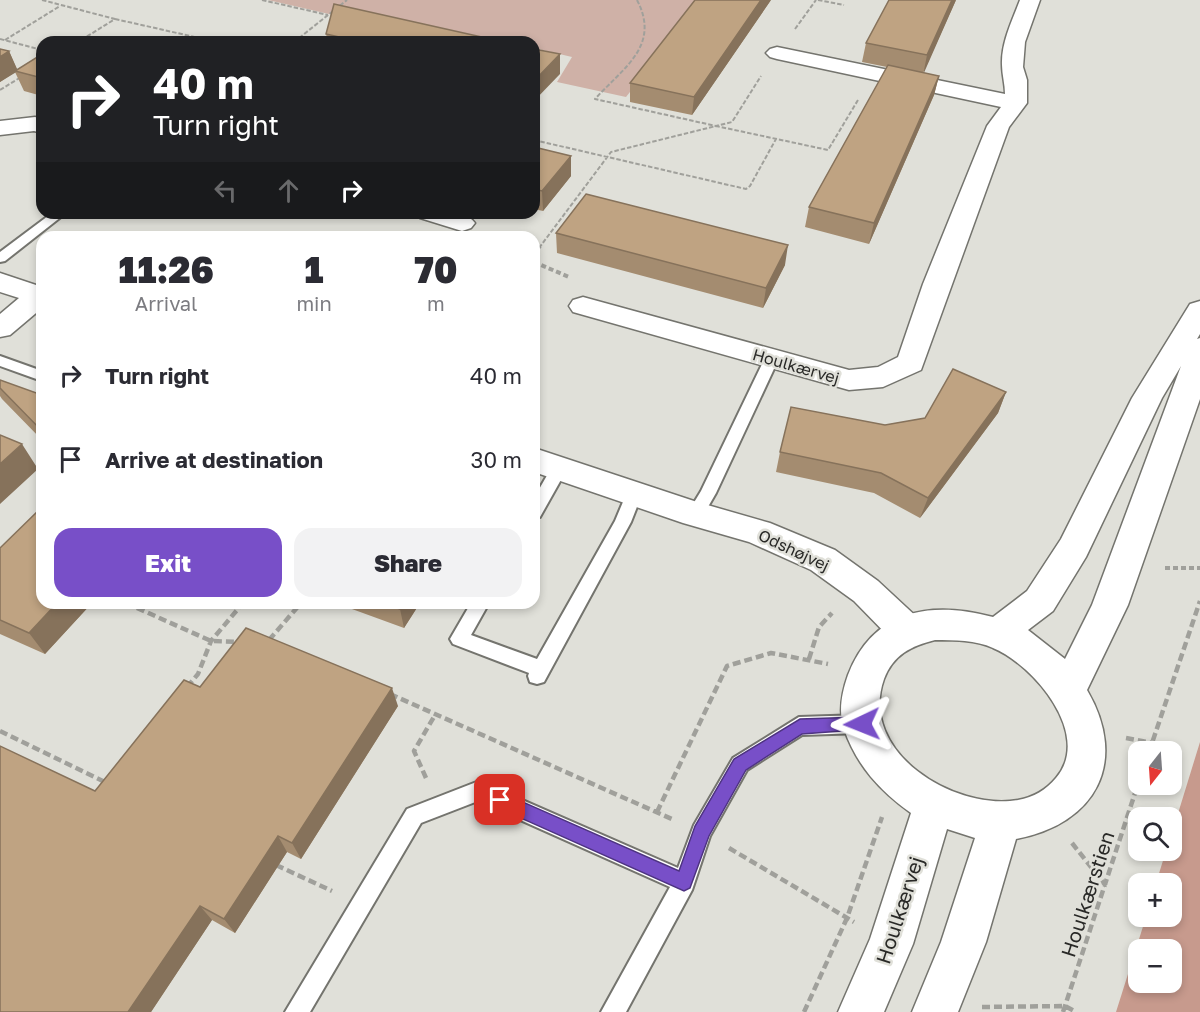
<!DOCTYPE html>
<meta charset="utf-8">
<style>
body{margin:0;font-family:"Golos Text",sans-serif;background:#f2f2f3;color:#2b2b33;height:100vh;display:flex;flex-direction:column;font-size:22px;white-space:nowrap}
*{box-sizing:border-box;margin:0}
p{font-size:20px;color:#7c7c81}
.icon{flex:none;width:33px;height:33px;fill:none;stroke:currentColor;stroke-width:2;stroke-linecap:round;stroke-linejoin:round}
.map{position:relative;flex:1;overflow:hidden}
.panel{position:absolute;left:36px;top:231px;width:504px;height:378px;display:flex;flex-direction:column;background:#fff;border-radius:18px;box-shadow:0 3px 9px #0003}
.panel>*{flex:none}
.hud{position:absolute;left:36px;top:36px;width:504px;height:183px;border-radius:18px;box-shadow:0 3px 9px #0003;background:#202124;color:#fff;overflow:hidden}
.needle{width:39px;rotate:197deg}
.tools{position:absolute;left:1128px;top:741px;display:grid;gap:12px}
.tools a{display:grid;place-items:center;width:54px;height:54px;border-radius:12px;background:#fff;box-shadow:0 3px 9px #0003;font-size:30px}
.pin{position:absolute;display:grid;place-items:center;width:51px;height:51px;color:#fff;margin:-26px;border-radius:12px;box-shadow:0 3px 9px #0006}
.me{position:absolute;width:66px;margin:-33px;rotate:268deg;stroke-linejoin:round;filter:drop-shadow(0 0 4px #0008)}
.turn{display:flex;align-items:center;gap:21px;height:126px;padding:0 18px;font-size:27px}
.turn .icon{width:78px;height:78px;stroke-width:2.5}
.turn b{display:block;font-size:42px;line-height:51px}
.lanes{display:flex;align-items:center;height:57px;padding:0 18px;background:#0003;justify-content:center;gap:30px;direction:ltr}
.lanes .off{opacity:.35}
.eta{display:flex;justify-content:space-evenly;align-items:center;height:102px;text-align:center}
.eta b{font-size:36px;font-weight:800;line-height:42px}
.action{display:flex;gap:12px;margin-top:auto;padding:12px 18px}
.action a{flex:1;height:69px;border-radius:18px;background:#784fc8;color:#fff;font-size:24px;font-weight:800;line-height:69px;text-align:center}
.action a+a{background:#f2f2f3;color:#2b2b33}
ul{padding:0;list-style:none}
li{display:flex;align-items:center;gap:18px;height:84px;padding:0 18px}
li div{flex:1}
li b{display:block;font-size:22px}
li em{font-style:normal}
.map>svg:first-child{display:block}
.green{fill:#cfb1a7}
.forest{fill:#c79a8d;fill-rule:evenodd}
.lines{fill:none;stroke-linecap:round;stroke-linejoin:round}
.lane-casing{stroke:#74746e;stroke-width:4}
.street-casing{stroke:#74746e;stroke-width:3}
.secondary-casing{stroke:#74746e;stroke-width:3}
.path-far2{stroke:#a0a09b;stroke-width:2;stroke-dasharray:4.5 2;stroke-linecap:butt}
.path-far1{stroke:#a0a09b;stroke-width:4;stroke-dasharray:5 3;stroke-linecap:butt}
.path{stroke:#a0a09b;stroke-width:4.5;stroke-dasharray:8 4;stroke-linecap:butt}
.lane{fill:#fff;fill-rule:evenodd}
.street{fill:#fff;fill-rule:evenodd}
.secondary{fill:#fff;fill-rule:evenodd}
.wall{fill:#a48c70}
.shaded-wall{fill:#86725b}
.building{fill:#bfa382;stroke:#86725b;stroke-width:1.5}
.route{fill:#784fc8;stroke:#4e3382;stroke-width:1.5}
.labels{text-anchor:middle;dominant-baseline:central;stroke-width:5;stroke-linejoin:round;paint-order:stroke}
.street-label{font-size:16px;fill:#292927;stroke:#e0e0d9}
.near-street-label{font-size:20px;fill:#292927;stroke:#e0e0d9}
</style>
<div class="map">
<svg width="1200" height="1012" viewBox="0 0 1200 1012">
<rect width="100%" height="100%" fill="#e0e0d9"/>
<path class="green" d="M268,0H703L626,97L557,82L572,57L534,48V42H505L356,9L342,17Z"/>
<path class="forest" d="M1200,742V1012H1116L1146,917L1172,916V884L1156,883L1166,851L1172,850V833ZM1138,950H1172V982H1138Z"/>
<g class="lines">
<defs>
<path id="lane" d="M52,213H66L5,261L0,262V252Z
M772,353L779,358L716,493L701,519L695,520L689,519L687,514L701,491L765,358Z
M0,356L42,371V381L0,366Z
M559,463L565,465L567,469L540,517L534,518V498L553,465Z
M634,488L640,490L642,494L631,522L544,682L537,684L530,682L528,676L529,673L453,644L450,639L471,603H489L471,635L537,659L615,521L628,490Z
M862,715L869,718L872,724L869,730L862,733L802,735L747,770L710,836L692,890L626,1012H601L670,887L478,801L421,823L310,1012H285L407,809L479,781L678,868L694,825L733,758L799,717Z"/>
<path id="street" d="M1020,0H1040L1025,42L1023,67L1027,80V103L1009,127L921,370L883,387L849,390L573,312L569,306L573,300L583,297L849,370L878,367L898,357L923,284L987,126L1001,107L777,59L770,57L766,53L770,49L777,47L1005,94C1005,84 1002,75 1002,65C1001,43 1012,21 1020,0Z
M35,117L42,119V133L34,131L0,135V121Z
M416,213C433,213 464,207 475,223L471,228L462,231L420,218Z
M0,273L42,287V308L10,335L0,337V314L19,298L0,292Z
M534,448L697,502L770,523L835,550L878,581L920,620L925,631L920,642L907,646L894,642L854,601L811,570L749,542L683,523L534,472Z"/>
<path id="secondary" d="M1200,301V334L1197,339L1200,338V399L1128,605L1087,690C1129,762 1096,824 1016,839L986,942L958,1012H912L941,942L975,838L947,829L913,944L884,1012H838L870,939L911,813C880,791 857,766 844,729C838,711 842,692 848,675C873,610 930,600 993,617L1027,591L1061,539L1132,398L1190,304ZM1181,366L1092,605L1065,659L1028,630L1053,611L1086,557L1162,398ZM935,640C954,640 976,640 993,648C1034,665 1093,735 1056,778C1046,790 1034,797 1018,800C954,811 858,752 884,679C893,655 911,646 935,640Z"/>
</defs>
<use href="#lane" class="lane-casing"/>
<use href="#street" class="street-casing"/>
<use href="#secondary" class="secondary-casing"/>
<path class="path-far2" d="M42,0L115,19L78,42
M262,0L328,15
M637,0C661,46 623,68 595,99L716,126L732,122L761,76
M818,0L844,5
M115,19L217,42
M795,29L816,0
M0,39L42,50
M5,40L60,6
M294,42L347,0
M0,90L21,77
M534,140L746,189L750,186L776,139
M539,248L611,152L716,126L828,150L858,100"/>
<path class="path-far1" d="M534,254L540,246
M534,262L569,277
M1165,568H1200"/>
<path class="path" d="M126,603L211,641L240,642
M269,640L301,603
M809,659L819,627L832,613
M187,687L198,674L211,641L243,603
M390,694L674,820
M0,731L107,783
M1126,738L1152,743
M1149,752L1200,601
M426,778L414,751L435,715
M657,812L727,666L771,653L828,664
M1072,843L1106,886
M729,848L854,922
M276,865L332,891
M982,1007L1065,1006L1076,1012
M804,1012L847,918L882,817
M1063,1012L1138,784"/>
<use href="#lane" class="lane"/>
<use href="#street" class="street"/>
<use href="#secondary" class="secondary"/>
</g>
<path class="wall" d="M771,0L692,115L630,102V83Z
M956,0L923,73L939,76L934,95L869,244L805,227L809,207L887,67L862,62L866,43Z
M326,34L504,42H328Z
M0,49L9,51L17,70L42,54V96L24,91L15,72L0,82Z
M534,147L571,156V176L543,211L534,209Z
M556,233L785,265L763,308L557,253Z
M0,380L42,395V440L2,399L0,396Z
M1006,392L998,413L920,518L874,493L776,472L780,452L885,425L925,418Z
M0,548L42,603H92L45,654L0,634Z
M340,603H420L404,628L341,605Z
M200,687L398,706L301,859L287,852L235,933L212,920L151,1012H0L95,791Z"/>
<path class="shaded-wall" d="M761,0H771L692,115L694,97Z
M952,0H956L923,75L927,55Z
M9,51L18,71L0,82V57Z
M560,54V74L534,101V81Z
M939,76L934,95L869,244L874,223Z
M571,156V176L543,211L542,191Z
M788,245L785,265L763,308L766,288Z
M1006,392L998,413L920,518L928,498Z
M22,444L38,469L0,504V464Z
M57,603H92L45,654L29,633Z
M403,603H420L404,628L400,609Z
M392,688L398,706L301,859L292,843Z
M278,836L287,852L235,933L224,919Z
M200,906L212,920L151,1012H128Z"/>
<path class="building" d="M695,0H761L694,97L630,83Z
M889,0H952L927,55L866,43Z
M334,4L504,42H361L326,34Z
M0,49L9,51L0,57Z
M534,49L560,54L534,81Z
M42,54V78L15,71Z
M888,65L939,76L874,223L809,207Z
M534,147L571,156L542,191L534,189Z
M586,194L788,245L766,288L556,233Z
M953,369L1006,392L928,498L881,473L780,452L791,407L885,425L925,418Z
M0,380L42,395V431L0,388Z
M0,435L22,444L0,464Z
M42,507V603H57L29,633L0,620V548Z
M383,603H403L400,609Z
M246,628L392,688L292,843L278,836L224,919L200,906L128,1012H0V746L95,791L184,680L200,687Z"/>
<path class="route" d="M862,717L868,719L871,724L868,729L802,734L746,770L709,836L690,888L684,891L494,806L491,800L494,794L500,792L679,871L695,826L734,759L800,719Z"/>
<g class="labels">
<g class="street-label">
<text transform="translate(796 366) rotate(16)">Houlkærvej</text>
<text transform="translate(794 550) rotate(25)">Odshøjvej</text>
</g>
<g class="near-street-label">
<text transform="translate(1087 894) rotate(-72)">Houlkærstien</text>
<text transform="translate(899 910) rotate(-72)">Houlkærvej</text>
</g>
</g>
</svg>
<div class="tools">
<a><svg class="needle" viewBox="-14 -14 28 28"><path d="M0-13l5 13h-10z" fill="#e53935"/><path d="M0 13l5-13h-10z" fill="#7c7c81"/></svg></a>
<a><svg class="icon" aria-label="search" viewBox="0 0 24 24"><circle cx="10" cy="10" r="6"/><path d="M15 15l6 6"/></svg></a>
<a>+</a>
<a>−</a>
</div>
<div class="pin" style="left:500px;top:800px;background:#d93025"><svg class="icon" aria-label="arrive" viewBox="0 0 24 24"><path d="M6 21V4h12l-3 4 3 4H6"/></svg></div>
<svg class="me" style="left:862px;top:724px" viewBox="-20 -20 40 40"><path d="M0-17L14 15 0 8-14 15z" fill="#784fc8" stroke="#fff" stroke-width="4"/></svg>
<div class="hud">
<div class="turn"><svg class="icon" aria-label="right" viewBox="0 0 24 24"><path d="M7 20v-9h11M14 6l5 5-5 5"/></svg><div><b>40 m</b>Turn right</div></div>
<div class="lanes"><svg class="icon off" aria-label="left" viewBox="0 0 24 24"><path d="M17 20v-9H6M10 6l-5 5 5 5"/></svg><svg class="icon off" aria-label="ahead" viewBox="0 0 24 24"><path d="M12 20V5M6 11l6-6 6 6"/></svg><svg class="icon" aria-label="right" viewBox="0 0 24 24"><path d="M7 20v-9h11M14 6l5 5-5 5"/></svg></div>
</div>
<section class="panel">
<div class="eta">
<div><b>11:26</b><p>Arrival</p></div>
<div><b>1</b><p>min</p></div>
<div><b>70</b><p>m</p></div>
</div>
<ul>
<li><svg class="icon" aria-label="right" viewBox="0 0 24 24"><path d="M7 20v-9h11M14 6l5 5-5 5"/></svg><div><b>Turn right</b></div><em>40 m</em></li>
<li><svg class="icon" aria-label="arrive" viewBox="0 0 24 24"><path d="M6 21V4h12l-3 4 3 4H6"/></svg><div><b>Arrive at destination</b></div><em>30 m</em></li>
</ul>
<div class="action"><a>Exit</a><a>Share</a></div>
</section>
</div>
